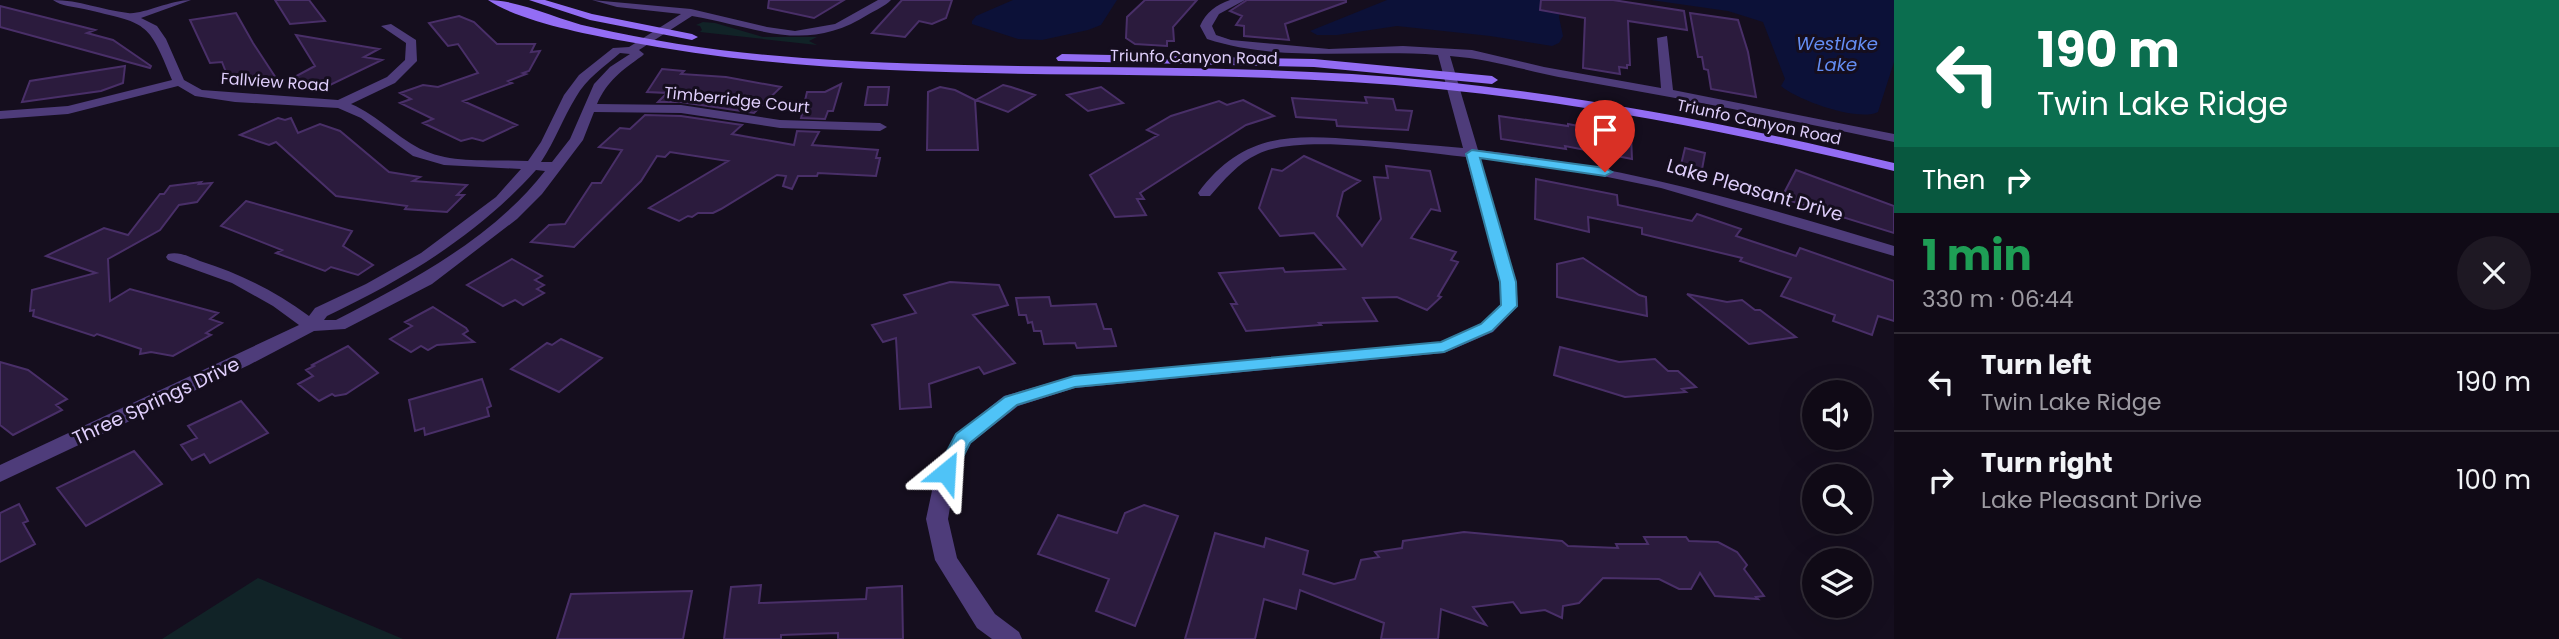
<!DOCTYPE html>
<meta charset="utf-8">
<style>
body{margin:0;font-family:Poppins,sans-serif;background:#1e1823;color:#f1f3f6;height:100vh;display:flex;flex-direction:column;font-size:26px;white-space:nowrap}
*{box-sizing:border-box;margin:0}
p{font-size:23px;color:#9c9aa1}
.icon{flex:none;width:38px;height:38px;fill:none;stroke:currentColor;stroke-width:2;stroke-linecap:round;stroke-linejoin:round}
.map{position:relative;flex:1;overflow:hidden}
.panel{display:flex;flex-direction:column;background:#100a16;width:665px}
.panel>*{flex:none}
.top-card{background:#0b6e4f;color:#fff;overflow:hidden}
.controls{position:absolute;left:1802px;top:380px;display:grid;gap:14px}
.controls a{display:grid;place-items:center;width:70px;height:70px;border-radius:50%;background:#100a16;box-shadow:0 7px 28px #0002,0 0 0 2px #302b35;font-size:35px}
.pin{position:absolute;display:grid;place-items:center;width:60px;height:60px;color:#fff;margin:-72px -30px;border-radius:50% 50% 50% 0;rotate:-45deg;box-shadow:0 0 7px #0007}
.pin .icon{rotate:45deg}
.me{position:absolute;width:77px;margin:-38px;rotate:27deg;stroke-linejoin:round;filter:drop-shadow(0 0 5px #0008)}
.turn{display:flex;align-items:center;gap:24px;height:147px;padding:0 28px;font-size:32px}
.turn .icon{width:91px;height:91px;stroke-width:2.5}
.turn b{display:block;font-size:49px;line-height:60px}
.then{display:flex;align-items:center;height:66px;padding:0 28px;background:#0003;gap:14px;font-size:26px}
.round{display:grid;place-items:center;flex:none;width:74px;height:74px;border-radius:37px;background:#1e1823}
.head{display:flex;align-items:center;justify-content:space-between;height:119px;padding:0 28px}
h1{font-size:42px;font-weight:700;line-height:52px;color:#1e9e55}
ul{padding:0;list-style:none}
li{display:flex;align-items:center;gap:21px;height:98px;padding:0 28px;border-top:2px solid #302b35}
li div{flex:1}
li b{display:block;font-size:26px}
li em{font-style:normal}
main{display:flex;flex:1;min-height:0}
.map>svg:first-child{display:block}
.green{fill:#112327}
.water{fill:#0c1138}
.building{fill:#2b1b3d;stroke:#492f68;stroke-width:2}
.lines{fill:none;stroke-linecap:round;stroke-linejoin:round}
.street{fill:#4e3c7a;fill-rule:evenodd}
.secondary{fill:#936df4;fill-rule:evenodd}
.route{fill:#4fc3f7;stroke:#337fa1;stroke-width:2}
.labels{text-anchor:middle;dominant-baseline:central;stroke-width:6;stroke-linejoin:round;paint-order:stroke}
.far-street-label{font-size:16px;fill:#dfcefb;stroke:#150e1e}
.far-water-label{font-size:18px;font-style:italic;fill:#648df3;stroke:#150e1e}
.street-label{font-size:19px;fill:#dfcefb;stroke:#150e1e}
</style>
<main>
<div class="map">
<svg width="1894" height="639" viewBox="0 0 1894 639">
<rect width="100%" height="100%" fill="#150e1e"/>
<path class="green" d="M703,22L715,23L763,37H817L809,41L817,45L700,32L702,30L700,26L696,25Z
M258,578L403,639H162Z"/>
<path class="water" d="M1013,0H1117L1101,25L1088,30L1042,40L1018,39L972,24V21L976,16Z
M1387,0H1562L1559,17L1563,36L1559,43L1552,46L1490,36L1397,26L1337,35H1317L1310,31Z
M1651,0H1894V62L1878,112C1858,122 1797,100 1781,86L1785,79L1763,22L1728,11Z"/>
<path class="building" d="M275,0H309L325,21L290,24Z
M769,0H844L814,18L768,8Z
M902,0H952L946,18L932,24L919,21L905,37L872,33Z
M1145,0H1197L1173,27L1174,41H1167V46L1135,44L1126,38L1127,17Z
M1247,0H1346V2L1285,24L1289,40L1244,36V26L1236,25L1242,16L1230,11Z
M1541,0H1613L1684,11L1687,30L1628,21L1630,65H1627V68L1619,67L1620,74L1583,68L1585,18L1540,10Z
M0,6L95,30L87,33L113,40L151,66L150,68L0,27Z
M236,13L253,43L276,78L254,83L253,80L243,82L241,79L229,80L222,62L210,63L190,20Z
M1690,13L1738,20L1748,52L1756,97L1711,89L1708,70L1704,69L1702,57H1698Z
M459,16L474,22L497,44H535L531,52L540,51L529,71L523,73L526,74L508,81L512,83L463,101L517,125L483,141L472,138L461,141L423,123L433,119L400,103L411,99L400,93L423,85L438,87L478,73L458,44L448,46L429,23Z
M296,35L379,49L364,57L382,60L328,86L289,80L315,66Z
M125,66L123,83L101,91L22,102L30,81Z
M662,69L684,71L681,74L726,77L781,87L754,113L681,102H658L667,93L647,92Z
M841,84L833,111H828L825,119L801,118L807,92H825Z
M1003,85L1011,87L1035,95L1008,112L976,100Z
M868,87H889L887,105H865Z
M940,87L955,90L975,100L978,150H927L928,92Z
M1101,87L1123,103L1088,111L1067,95Z
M1365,97L1393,99L1396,110L1412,111L1408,130L1337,126L1336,120L1296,117L1292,98L1367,103Z
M1243,100L1274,116L1246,125L1140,193L1144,199H1137L1146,215L1115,217L1090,175L1158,135L1147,130L1171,116L1219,101L1227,105Z
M645,115L681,116L742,125L732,134L794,145L797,131L819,132L812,145L878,150L876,158H880L876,176L818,173L817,176H798L792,189L783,186L786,176L777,175L721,209L713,213H698L692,217L688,216L679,221L649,208L728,161L670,152L665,157L657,156L641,181L574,247L531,242L549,225L565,224L592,183H601L622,150L599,147L620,128L630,129Z
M1499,116L1568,126V124L1631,136L1632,159L1565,146L1566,149L1501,139Z
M278,118L285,120L291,118L298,133L320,124L340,131L389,172L420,177L413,181L467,185L457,195H464L447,212L405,209L407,206L336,196L276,142L269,145L240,135Z
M1685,148L1705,153L1701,175L1680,169Z
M1304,156L1360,181L1343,192L1337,216L1362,246L1381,219L1374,177L1388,178L1386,166L1430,171L1440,211L1431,209L1411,238L1456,252L1451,260L1458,262L1438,296L1441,297L1427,310L1397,297L1363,298L1377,321L1319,323L1321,325L1246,331L1231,304H1237L1219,273L1283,268L1285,272L1345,269L1314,233L1280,236L1259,208L1272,169L1282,171Z
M1796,170L1894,206V233L1784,199L1787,194L1784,193Z
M1536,179L1617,195L1618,205L1692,221L1697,214L1741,229L1736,236L1796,256L1800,248L1894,281V321L1878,316L1872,335L1833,321L1835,315L1781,296L1791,278L1740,261L1742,258L1642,234V228L1588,217L1589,232L1535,219Z
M201,182L199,184L212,183L197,202L179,205L160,230L108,259L110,301L130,289L218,313L210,319L222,323L206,333L211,335L173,356L151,352L140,354L141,349L97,334L94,336L33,316L34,310L30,311L32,290L96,273L46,256L104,228L128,235L160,194H164L170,186Z
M246,201L352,231L343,246L373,265L358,275L331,267L325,271L276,253L282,250L221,226Z
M1583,258L1639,295L1646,297L1647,316L1557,297V264Z
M512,259L542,276L535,280L544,285L537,289L544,293L523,305L515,300L503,306L467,285Z
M950,282L999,285L1008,305L973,315L1015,363L984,374L979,367L929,384L931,407L900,409L896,338L883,342L872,325L916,313L904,295Z
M1687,294L1727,302L1742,300L1755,310H1760L1796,337L1749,344Z
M1049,297L1051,306L1096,304L1104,329H1111L1116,346L1077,348L1075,343L1044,344L1041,331H1034L1032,322L1028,323L1026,315H1019L1016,298Z
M433,307L466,328L468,331L463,334L474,342L437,345L428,350L421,346L411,352L390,339L412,326L405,322Z
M561,339L602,358L559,392L511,369L547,343L552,345Z
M348,346L378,373L346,394L335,396L332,394L319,401L298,384L313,376L306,370L314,366L312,365Z
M1560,347L1619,362L1655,359L1668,371H1678L1696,387L1682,389L1686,392L1625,397L1554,375Z
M0,362L28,370L67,399L56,405L62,410L13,435L0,425Z
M482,379L491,406L487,408L489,416L425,435L424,428L415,431L409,400Z
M241,401L268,433L210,463L204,454L192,460L181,445L197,438L188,426Z
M134,451L162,484L86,526L57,488Z
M19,504L28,521L23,523L35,544L0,562V513Z
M1144,505L1178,516L1135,626L1096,611L1109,579L1038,554L1058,515L1117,533L1125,513Z
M1464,532L1562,541L1568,546L1618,548L1616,544H1648L1644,537H1686L1689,541L1718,542L1737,552L1747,565L1744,569L1764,596L1756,597L1758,599L1715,596L1700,573L1691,589H1679L1659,579L1603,578L1579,603L1563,606L1562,618L1545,610L1521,613L1513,602L1473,607L1486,625L1441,609L1438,639H1381L1384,623L1300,590L1296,609L1264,599L1255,639H1185L1215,533L1264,547L1266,538L1308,551L1303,574L1334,584L1355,579L1361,560L1379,557L1375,552L1402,548L1403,541Z
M761,585L759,603L866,599L867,588L902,586L903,639H838V633L781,635V639H724L731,587Z
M692,591L683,639H557L571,594Z"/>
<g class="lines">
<path class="street" d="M53,0C79,0 102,10 128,13C142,15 170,0 191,0L141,18L157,26L166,39L184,80L202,90L338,100L387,77L405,60L406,43L381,26L391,24L416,40L417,61L395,83L351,104C379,116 398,139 425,151C455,164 495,159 528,161L541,142L564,95L579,75L613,48L629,47L681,14L617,7L592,0L691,9L767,27L795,31L835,24L878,0H891C885,6 876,10 869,14C805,55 758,27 692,16L639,50L644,54L642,56C622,70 607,81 597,104L681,105L780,120L880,123L887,127L880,131L780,128L681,113L594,112L583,140L542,194L517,219L432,284L345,329L314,331L249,365L0,482V465L299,325L273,306L232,283L168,260L166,257L168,254C179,251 190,257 200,261C241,274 275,291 309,316L315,308L366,284L421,253L496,197L521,169L444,165L413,156L361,118L338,108L235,102L195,96L178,86L68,114L0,119V111L68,106L172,80C148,20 147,24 84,9C74,7 61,6 53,0ZM620,53L630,54L610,67L594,84L570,139L552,162H541C555,141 563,118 576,97C586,79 604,67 620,53ZM536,170L545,171C492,239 411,281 336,320H324L327,316C405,279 478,235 536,170Z
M1230,0H1245L1219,14L1212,26L1216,35L1231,40L1329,49L1403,46L1472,50L1544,67L1661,88L1657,38L1667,36L1673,90L1894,134V142C1786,119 1679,98 1570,79C1530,72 1491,59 1450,56L1478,150C1621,165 1756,204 1894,246V256L1661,188L1588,173L1480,158L1516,282L1518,306L1493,332L1444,353L1075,388L1018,406L971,443L956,472L948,519L957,558L995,614L1019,632L1022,639H992L977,628L935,560L926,519L936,472L956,434L1004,396L1074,376L1441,342L1481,324L1500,305V282L1466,157C1415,152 1301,133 1258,154C1238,163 1224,180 1210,196H1200L1198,193C1243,132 1293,134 1361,140C1395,142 1429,145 1463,148L1438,55C1362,49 1281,63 1207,39L1200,26C1206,12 1216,5 1230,0Z"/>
<path class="secondary" d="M488,0C520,0 558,20 591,27C660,43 732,53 803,58C985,71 1169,63 1352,74C1535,86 1716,120 1894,163V171C1716,128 1535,93 1351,82C1109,66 864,88 624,41C586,34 519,21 488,0Z
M529,0H545L592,14L692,34L698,37L692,40L590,20Z
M1062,54L1314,59L1492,76L1498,80L1492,84L1314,67L1058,61L1056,58Z"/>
</g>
<path class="route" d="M1472,150L1605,168L1612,172L1605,176L1480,158L1516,282L1517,306L1492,331L1444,352L1075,387L1017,405L970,443L953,477H939L936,472L956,434L1005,397L1074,376L1441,342L1481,324L1501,305L1500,282L1466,154Z"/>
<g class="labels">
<g class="far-street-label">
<text transform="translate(1194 57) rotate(1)">Triunfo Canyon Road</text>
<text transform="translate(275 82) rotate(4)">Fallview Road</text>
<text transform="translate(737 100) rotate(6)">Timberridge Court</text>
<text transform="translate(1759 122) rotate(12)">Triunfo Canyon Road</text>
</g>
<g class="far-water-label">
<text x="1837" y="43">Westlake<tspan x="1837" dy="21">Lake</tspan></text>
</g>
<g class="street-label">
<text transform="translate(1755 190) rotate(16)">Lake Pleasant Drive</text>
<text transform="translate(156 401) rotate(-25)">Three Springs Drive</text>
</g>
</g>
</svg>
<div class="controls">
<a><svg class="icon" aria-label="sound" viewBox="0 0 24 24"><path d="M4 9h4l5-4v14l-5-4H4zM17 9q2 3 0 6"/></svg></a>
<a><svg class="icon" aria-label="search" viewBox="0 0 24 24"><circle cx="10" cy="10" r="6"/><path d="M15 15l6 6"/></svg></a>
<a><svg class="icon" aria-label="layers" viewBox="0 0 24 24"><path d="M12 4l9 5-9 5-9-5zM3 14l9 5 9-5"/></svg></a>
</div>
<div class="pin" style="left:1605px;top:172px;background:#d93025"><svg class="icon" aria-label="arrive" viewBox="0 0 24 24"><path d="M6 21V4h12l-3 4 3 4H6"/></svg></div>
<svg class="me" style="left:946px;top:472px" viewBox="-20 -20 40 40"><path d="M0-17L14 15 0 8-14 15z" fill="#4fc3f7" stroke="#fff" stroke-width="4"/></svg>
</div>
<section class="panel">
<div class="top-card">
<div class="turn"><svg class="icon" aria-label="left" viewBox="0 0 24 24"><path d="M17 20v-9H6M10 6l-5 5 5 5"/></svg><div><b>190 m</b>Twin Lake Ridge</div></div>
<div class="then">Then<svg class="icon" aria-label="right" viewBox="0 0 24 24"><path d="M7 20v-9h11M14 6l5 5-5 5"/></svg></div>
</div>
<div class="head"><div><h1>1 min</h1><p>330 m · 06:44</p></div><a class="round"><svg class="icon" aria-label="close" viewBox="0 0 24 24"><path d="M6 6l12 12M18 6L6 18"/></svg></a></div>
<ul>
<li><svg class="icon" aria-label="left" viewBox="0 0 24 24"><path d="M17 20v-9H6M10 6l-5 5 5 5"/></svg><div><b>Turn left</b><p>Twin Lake Ridge</p></div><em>190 m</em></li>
<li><svg class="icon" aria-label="right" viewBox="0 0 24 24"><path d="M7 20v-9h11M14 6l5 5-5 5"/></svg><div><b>Turn right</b><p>Lake Pleasant Drive</p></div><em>100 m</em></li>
</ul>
</section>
</main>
